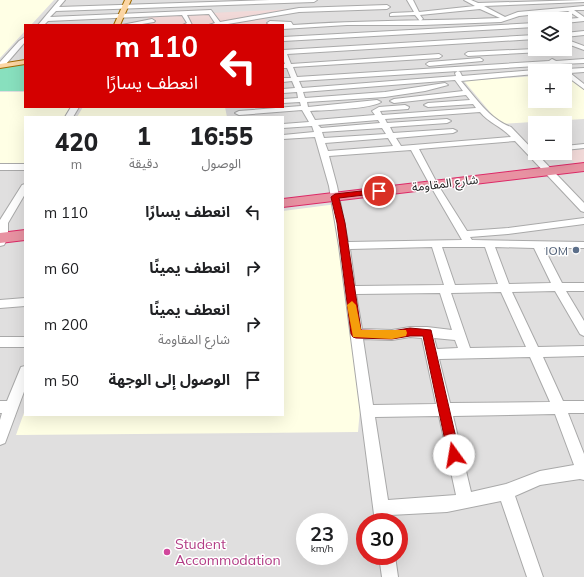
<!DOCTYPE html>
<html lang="ar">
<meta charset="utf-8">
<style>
body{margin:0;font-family:Mulish,"Noto Sans Arabic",sans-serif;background:#f2f2f2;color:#202124;direction:rtl;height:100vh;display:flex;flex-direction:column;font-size:15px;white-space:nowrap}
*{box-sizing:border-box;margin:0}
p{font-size:13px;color:#757577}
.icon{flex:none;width:22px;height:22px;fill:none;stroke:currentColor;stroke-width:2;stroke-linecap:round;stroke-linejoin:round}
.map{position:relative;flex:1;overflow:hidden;direction:ltr}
.sheet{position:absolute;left:24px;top:116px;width:260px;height:300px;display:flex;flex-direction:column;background:#fff;border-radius:0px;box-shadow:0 4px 16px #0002;direction:rtl}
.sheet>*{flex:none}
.guide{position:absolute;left:24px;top:24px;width:260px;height:84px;border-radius:0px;box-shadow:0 4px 16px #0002;direction:rtl;background:#d40000;color:#fff;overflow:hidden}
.buttons{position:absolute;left:528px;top:12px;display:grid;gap:8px}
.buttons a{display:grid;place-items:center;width:44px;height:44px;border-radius:0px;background:#fff;box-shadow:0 4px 16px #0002;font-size:20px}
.speed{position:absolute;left:296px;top:513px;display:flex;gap:8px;font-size:20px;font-weight:700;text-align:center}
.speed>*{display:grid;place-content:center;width:52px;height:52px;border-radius:50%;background:#fff;box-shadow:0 4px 16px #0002;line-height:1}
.speed small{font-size:10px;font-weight:400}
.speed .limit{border:6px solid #d22;background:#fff;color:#111}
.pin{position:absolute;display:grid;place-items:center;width:34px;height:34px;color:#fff;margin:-17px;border:2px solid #fff;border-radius:50%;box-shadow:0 1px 4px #0007}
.me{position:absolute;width:44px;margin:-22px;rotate:347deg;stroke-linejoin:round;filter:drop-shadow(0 0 3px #0008)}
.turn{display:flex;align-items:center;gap:14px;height:84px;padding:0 20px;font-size:18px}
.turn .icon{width:52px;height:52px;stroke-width:2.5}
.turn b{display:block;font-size:28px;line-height:34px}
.eta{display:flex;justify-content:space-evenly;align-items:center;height:68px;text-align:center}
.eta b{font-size:24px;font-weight:800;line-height:28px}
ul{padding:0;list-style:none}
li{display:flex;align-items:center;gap:12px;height:56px;padding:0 20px}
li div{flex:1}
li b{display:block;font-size:15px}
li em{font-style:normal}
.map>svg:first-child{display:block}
.residential{fill:#e0dfdf;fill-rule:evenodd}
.commercial{fill:#f2dad9}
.education{fill:#ffffe5}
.pitch{fill:#88e0be}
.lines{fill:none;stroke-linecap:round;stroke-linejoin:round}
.minor-casing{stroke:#a9a9a9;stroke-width:2}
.major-casing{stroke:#a06b00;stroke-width:2}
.highway-casing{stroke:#dc2a67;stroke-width:2}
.minor{fill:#fff;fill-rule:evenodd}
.major{fill:#fcd6a4;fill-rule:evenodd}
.highway{fill:#e892a2;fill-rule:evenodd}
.route{fill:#d40000;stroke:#8a0000}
.slow{fill:#f59e0b}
.service-dot{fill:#5c6f8a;stroke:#fff;stroke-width:1.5}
.hotel-dot{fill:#d1479c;stroke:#fff;stroke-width:1.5}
.labels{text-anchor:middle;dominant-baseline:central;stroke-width:3;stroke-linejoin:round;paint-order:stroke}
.street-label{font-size:12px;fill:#222;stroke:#fff}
.service-label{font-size:12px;fill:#4e5e75;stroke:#fff;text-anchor:end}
.near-hotel-label{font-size:14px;fill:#b23c85;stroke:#fff;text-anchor:start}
</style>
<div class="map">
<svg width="584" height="577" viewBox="0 0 584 577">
<rect width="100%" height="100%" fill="#f2efe9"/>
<path class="residential" d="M0,0H584V577H0ZM535,19H565V49H535ZM25,25H283V107H25ZM535,71H565V101H535ZM25,117H283V415H25ZM535,123H565V153H535ZM305,522H339V556H305ZM365,522H399V556H365Z"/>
<path class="commercial" d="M293,9L263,16L269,25H129L147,21L149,16Z
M584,149V165H577L564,153L565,151Z"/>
<path class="education" d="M0,0H54L31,25H25V31L0,58Z
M565,75L584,90V119L500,124L464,81L535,76V101H565Z
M0,92H25V107H70L64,117H25V166H0Z
M83,107H225L227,117H77Z
M337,204L360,409L358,432L16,435L25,410V415H283V211Z"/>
<path class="pitch" d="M25,63V91H0V67Z"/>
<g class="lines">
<defs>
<path id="minor" d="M59,0H65L59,7L270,0H317L314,2L56,11L50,17L211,10L220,22L299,8L387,5L390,7L387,9L299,12L222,25H209L215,23L209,14L187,15L192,25H183L187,23L182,15L48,21L44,25H38Z
M407,0H413L419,12L475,6L464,0H471L478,3L584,0V2L484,6L505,17L518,12L584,6V10H574L584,17V21L565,23V19L579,18L568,11L519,16L501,22L422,25H347L283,29V25H270L267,23L270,21L291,22L293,25C362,20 431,21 500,18L480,9L420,15L423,19L420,21L415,15L390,16V14L392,13L414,12Z
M152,19L155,21L154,22L136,25H122Z
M535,23V27L283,41V37Z
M584,31V35L565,37V33Z
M535,35V39L287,54L291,64L439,54L442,56L439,58L293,67L297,77L549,61L552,59L556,61L584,59V63L560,64L566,69L584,68V72L570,73L584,84V89L565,75V71H557L558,69L553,65L299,81L302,88L456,76L455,73L458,71L460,72L462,76L535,70L538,71H535V74L461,81C476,98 489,119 511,127L584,203V212L581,211L515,141L419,149L438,185L467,231L508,228L584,218V224L508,234L470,237L472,240L584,242V248H544L562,283H584V291H566L584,321V336L580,334L555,291L512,292L538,347L584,346V356L543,357L563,401H584V413H568L584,454V480L580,479L540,485L515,496L543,577H527L501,501L447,512L390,515L391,522H375L339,246L329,186L315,137L283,139V135L314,132L312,126L283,128V124L309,122L302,110L239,115L235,113L239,111L301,106L300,102L283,103V99L298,98L297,92L283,93V89L295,88L292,81L283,82V78H291L287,68H283V64H285L283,59V50ZM455,80L463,91L394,99L390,101L394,103L466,95L470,100L428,103L424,105L428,107L473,104L476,108L382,115L380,111L408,109L409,107L405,105L379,107L372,111L375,115L315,120L310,111C324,110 372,109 381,102L377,100L308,107L307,102L385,97L425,91L448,85L445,83L385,92L305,98L303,92ZM480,112C489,123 502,127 511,137L401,146L396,138L453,133L457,131L453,129L393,133L390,127L447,123L451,121L447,119L387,123L385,119ZM378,120L380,123L321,128L318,125ZM382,128L386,134L324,138L322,132ZM388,138L393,146L328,151L325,143ZM411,150L430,185L462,240L348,242L337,186L329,156ZM432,247L444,285L355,286L350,249ZM442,247H485L498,284L455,285ZM495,247L534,248L551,283L509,284ZM501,292L526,347L470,348L451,293ZM440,293L452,330L427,327H410L392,330L362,329L356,294ZM410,337L422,338L436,404L373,405L363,339L392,340ZM434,338L455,340L458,348L437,349ZM530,357L550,402L450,403L439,359ZM555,414L574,465L540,471L506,484L471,492L453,416ZM439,416L456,495L388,500L375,417Z
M25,37V42L6,64L0,67V62L19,41Z
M565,39L584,46V50L565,43Z
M535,49H564L561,51L468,56L465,54L468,52Z
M480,58L483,60L482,61L429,66L426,64L429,62Z
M71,107H79L73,117H65Z
M584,144V148L565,150V146Z
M0,164H25V170H0Z
M25,184V194L8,223V238L4,245L0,246V220L22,185Z
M25,298V306L0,308V300Z
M0,337H25V347H0Z
M25,366V389L5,443L0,445V420L2,413H0V401H7L21,367Z
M379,556H395L398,577H382Z"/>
<path id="major" d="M125,0H131L120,25H114Z
M25,60V64L0,68V64Z"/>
<path id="highway" d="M584,163V171L283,207V199Z
M25,230V240L0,243V233Z"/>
</defs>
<use href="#minor" class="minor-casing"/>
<use href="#major" class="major-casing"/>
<use href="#highway" class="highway-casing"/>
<use href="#minor" class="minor"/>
<use href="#major" class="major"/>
<use href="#highway" class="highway"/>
</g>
<path class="route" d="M379,189H381V193L339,198L345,223L361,330L392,331L410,328L431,330L460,455L458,459L454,461L450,459L448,455L423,336H410L392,339L356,338L353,337L351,334L337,223L331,197L335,194Z"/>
<path class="slow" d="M352,301L356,305L361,330H406L407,333L406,336L392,339L353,337L347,305Z"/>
<circle class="service-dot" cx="576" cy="250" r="4"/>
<circle class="hotel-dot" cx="167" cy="552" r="4"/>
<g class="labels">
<g class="street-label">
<text transform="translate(445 183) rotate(-7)">شارع المقاومة</text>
</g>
<g class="service-label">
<text x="568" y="250">IOM</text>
</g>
<g class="near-hotel-label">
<text x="175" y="544">Student<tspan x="175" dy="16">Accommodation</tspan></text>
</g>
</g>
</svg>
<div class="buttons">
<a><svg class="icon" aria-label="layers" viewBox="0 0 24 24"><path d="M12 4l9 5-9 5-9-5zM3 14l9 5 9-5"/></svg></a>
<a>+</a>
<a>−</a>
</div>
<div class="speed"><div>23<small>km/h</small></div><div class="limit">30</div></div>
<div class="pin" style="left:379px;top:191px;background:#d93025"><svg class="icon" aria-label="arrive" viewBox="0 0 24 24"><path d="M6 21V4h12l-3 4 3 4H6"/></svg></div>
<svg class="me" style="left:454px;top:455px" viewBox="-20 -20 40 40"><circle r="19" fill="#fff"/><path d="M0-13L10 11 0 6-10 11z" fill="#d40000"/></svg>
<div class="guide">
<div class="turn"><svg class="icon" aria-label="left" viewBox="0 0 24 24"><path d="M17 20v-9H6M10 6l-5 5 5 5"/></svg><div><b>110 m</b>انعطف يسارًا</div></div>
</div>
<section class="sheet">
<div class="eta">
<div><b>16:55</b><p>الوصول</p></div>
<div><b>1</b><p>دقيقة</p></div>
<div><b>420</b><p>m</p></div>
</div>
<ul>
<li><svg class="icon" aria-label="left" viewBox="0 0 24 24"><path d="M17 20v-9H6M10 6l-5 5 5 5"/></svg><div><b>انعطف يسارًا</b></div><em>110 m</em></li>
<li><svg class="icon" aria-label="right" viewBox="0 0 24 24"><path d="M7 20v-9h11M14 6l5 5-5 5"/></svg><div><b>انعطف يمينًا</b></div><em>60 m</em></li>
<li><svg class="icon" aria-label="right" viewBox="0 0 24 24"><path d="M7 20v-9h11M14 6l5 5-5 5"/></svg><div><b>انعطف يمينًا</b><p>شارع المقاومة</p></div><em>200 m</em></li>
<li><svg class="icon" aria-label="arrive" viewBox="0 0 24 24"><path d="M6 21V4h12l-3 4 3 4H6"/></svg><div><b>الوصول إلى الوجهة</b></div><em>50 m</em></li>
</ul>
</section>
</div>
